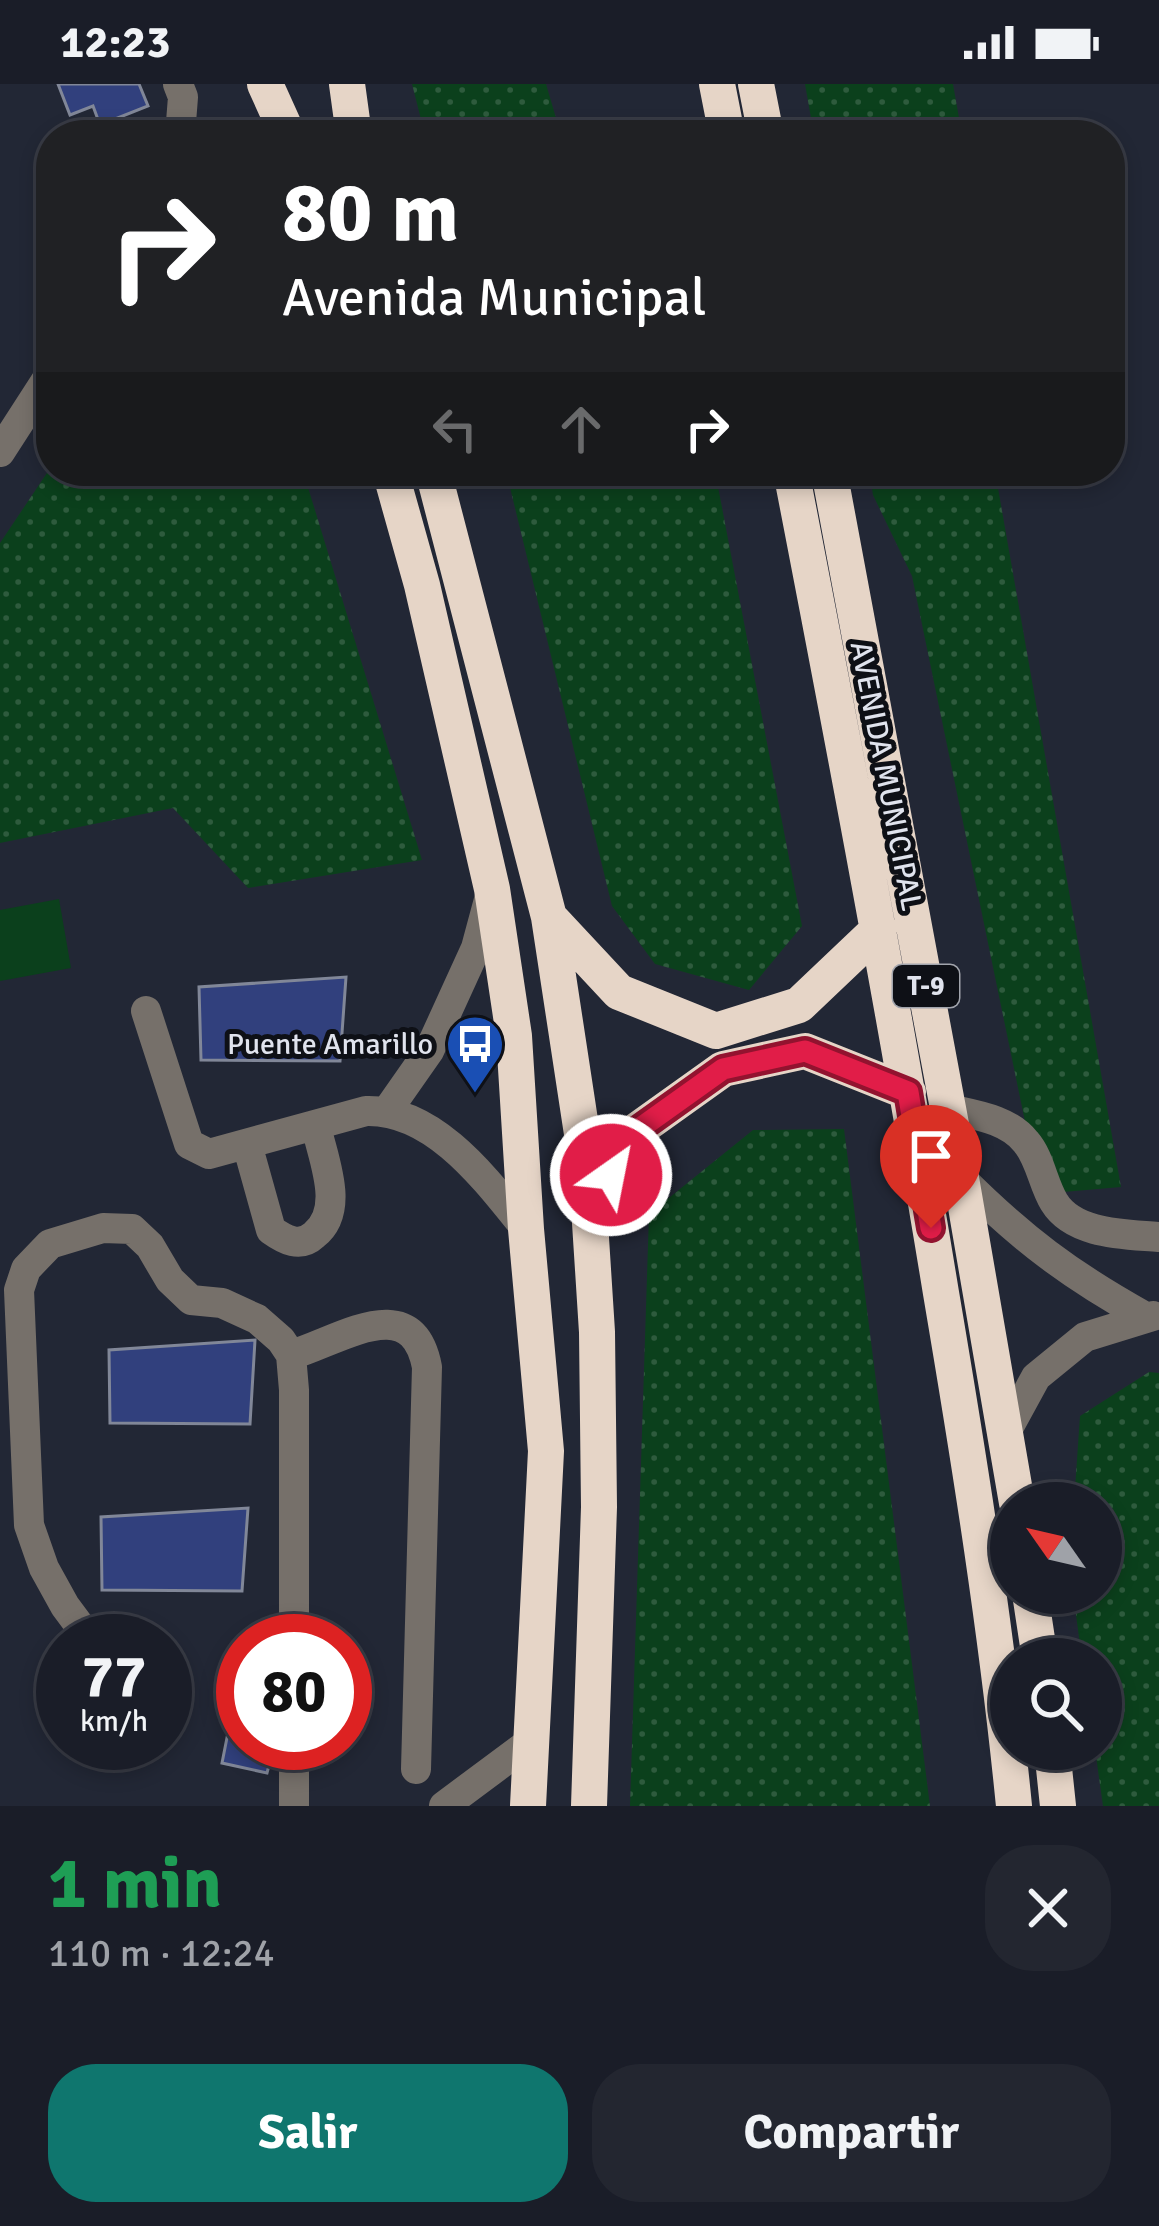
<!DOCTYPE html>
<html lang="es">
<meta charset="utf-8">
<style>
body{margin:0;font-family:Signika,sans-serif;background:#232630;color:#f1f3f6;height:100vh;display:flex;flex-direction:column;font-size:45px;white-space:nowrap}
*{box-sizing:border-box;margin:0}
p{font-size:39px;color:#9fa2a8}
.icon{flex:none;width:66px;height:66px;fill:none;stroke:currentColor;stroke-width:2;stroke-linecap:round;stroke-linejoin:round}
.map{position:relative;height:1722px;overflow:hidden}
.drawer{display:flex;flex-direction:column;background:#1a1d28;flex:1}
.drawer>*{flex:none}
.banner{position:absolute;left:36px;top:36px;width:1089px;height:366px;border-radius:48px;box-shadow:0 6px 18px #0003,0 0 0 3px #383b45;background:#202124;color:#fff;overflow:hidden}
.needle{width:78px;rotate:304deg}
.fabs{position:absolute;left:990px;top:1398px;display:grid;gap:24px}
.fabs a{display:grid;place-items:center;width:132px;height:132px;border-radius:50%;background:#1a1d28;box-shadow:0 6px 18px #0003,0 0 0 3px #383b45;font-size:60px}
.speed{position:absolute;left:36px;top:1530px;display:flex;gap:24px;font-size:60px;font-weight:700;text-align:center}
.speed>*{display:grid;place-content:center;width:156px;height:156px;border-radius:50%;background:#1a1d28;box-shadow:0 6px 18px #0003,0 0 0 3px #383b45;line-height:1}
.speed small{font-size:30px;font-weight:400}
.speed .limit{border:18px solid #d22;background:#fff;color:#111}
.pin{position:absolute;display:grid;place-items:center;width:102px;height:102px;color:#fff;margin:-123px -51px;border-radius:50% 50% 50% 0;rotate:-45deg;box-shadow:0 0 12px #0007}
.pin .icon{rotate:45deg}
.me{position:absolute;width:132px;margin:-66px;rotate:33deg;stroke-linejoin:round;filter:drop-shadow(0 0 9px #0008)}
.turn{display:flex;align-items:center;gap:42px;height:252px;padding:0 48px;font-size:54px}
.turn .icon{width:156px;height:156px;stroke-width:2.5}
.turn b{display:block;font-size:84px;line-height:102px}
.lanes{display:flex;align-items:center;height:114px;padding:0 48px;background:#0003;justify-content:center;gap:60px;direction:ltr}
.lanes .off{opacity:.35}
.round{display:grid;place-items:center;flex:none;width:126px;height:126px;border-radius:48px;background:#232630}
.head{display:flex;align-items:center;justify-content:space-between;height:204px;padding:0 48px}
h1{font-size:72px;font-weight:700;line-height:90px;color:#1e9e55}
.action{display:flex;gap:24px;margin-top:auto;padding:24px 48px}
.action a{flex:1;height:138px;border-radius:48px;background:#0f766e;color:#fff;font-size:48px;font-weight:700;line-height:138px;text-align:center}
.action a+a{background:#232630;color:#f1f3f6}
.status{display:flex;justify-content:space-between;align-items:center;height:84px;padding:0 60px;background:#1a1d28;direction:ltr}
.status svg{height:33px;fill:currentColor}
.map>svg:first-child{display:block}
.grass{fill:url(#grass-dots)}
.pitch{fill:#0b401c}
.building{fill:#31407d;stroke:#818798;stroke-width:3}
.lines{fill:none;stroke-linecap:round;stroke-linejoin:round}
.minor{stroke:#76706a;stroke-width:30}
.highway{stroke:#e6d5c7;stroke-width:36}
.route-casing{stroke:#92132f;stroke-width:30}
.route{stroke:#e11d48;stroke-width:21}
.labels{text-anchor:middle;dominant-baseline:central;stroke-width:10;stroke-linejoin:round;paint-order:stroke}
.shield{fill:#0e1016;stroke:#a1a4ac;stroke-width:3}
.shield-label{font-size:27px;font-weight:bold;fill:#e0e3ed}
.street-label{font-size:30px;fill:#e0e3ed;stroke:#0e1016}
.poi-label{font-size:30px;fill:#e0e3ed;stroke:#0e1016;text-anchor:end}
</style>
<div class="status"><b>12:23</b><svg viewBox="0 0 49 12"><path d="M0 12V9h3v3zM5 12V6h3v6zM10 12V3h3v9zM15 12V0h3v12zM26 1h20v11H26zM47 4h2v5h-2z"/></svg></div>
<div class="map">
<svg width="1159" height="1722" viewBox="0 0 1159 1722">
<defs>
<pattern id="grass-dots" width="8" height="8" patternUnits="userSpaceOnUse" patternTransform="scale(3)"><rect width="8" height="8" fill="#0b401c"/><path d="M2 2h.1M6 6h.1" fill="none" stroke="#2e5b3d" stroke-width="1.8" stroke-linecap="round"/></pattern>
</defs>
<rect width="100%" height="100%" fill="#222735"/>
<path class="grass" d="M412,0H546L561,51H425Z
M805,0H953L962,51H814Z
M51,383V387H303L422,776L248,804L173,724L0,759V459Z
M506,387H715L802,842L749,906L655,880L612,822Z
M869,387H995L1121,1103L1040,1110L912,492L873,411Z
M844,1045L930,1722H630L649,1130L753,1046Z
M1149,1288L1159,1289V1722H1103L1095,1665H1101V1575H1082L1073,1509H1101V1419H1074L1080,1332Z"/>
<path class="pitch" d="M59,815L71,884L0,897V826Z"/>
<path class="building" d="M58,0H139L148,22L100,41L93,22L70,31Z
M346,893L340,977L201,976L199,903Z
M255,1256L250,1340L110,1339L109,1266Z
M248,1424L242,1507L102,1506L101,1433Z
M240,1588L243,1659H275L267,1689L222,1679Z"/>
<g class="lines">
<path class="minor" d="M178,0L183,13L180,51
M0,368L51,289
M146,927L189,1060L209,1070L366,1027C435,1025 487,1097 526,1145
M949,1025C975,1031 1008,1035 1026,1058C1040,1074 1043,1100 1054,1118C1074,1151 1126,1150 1159,1153
M387,1027L429,967L476,864L490,812
M247,1060L271,1146C285,1156 300,1164 314,1151C346,1126 323,1075 316,1042
M961,1094C1021,1154 1070,1191 1144,1232
M291,1271C341,1256 412,1205 427,1283L416,1685
M1006,1348L1036,1293L1085,1253L1153,1232
M91,1557L65,1522L44,1484L29,1441L19,1206L26,1185L50,1160L103,1144L132,1145L150,1162L170,1196L191,1216L222,1219L257,1235L281,1256L291,1271L294,1306V1557
M294,1722V1659
M444,1722L534,1655"/>
<path class="highway" d="M265,0L288,51
M347,0L354,51
M717,0L727,51
M756,0L766,51
M390,387L422,501L492,805L514,952L526,1145L546,1367L528,1722
M433,387L549,833L586,1076L597,1248L599,1423L589,1722
M791,387C844,661 896,934 941,1209C970,1380 997,1550 1014,1722
M829,387L961,1094L1017,1419
M549,833L619,908L716,947L799,921L879,845
M591,1129L632,1050L723,985L805,967L908,1008
M1030,1509L1040,1575
M1052,1665L1058,1722"/>
</g>
<g class="lines">
<defs>
<path id="route" d="M611,1091L632,1050L723,985L805,967L908,1008L931,1144"/>
</defs>
<use href="#route" class="route-casing"/>
<use href="#route" class="route"/>
</g>
<defs>
<symbol id="bus-pin" viewBox="-11 -11 22 30"><path d="M0 17L-7.5 6A9.5 9.5 0 1 1 7.5 6Z" fill="#1a4fb4" stroke="#0e1016"/><path d="M-5-6H5V4H4V6H2V4H-2V6H-4V4H-5ZM-3.5-4V0h7V-4ZM-3.5 1.2v1.5H-2V1.2ZM2 1.2v1.5H3.5V1.2Z" fill="#fff"/></symbol>
</defs>
<g fill-rule="evenodd">
<use href="#bus-pin" x="442" y="927" width="66" height="90"/>
</g>
<g class="labels">
<rect class="shield" x="893" y="881" width="66" height="42" rx="9"/>
<g class="shield-label">
<text x="926" y="902">T-9</text>
</g>
<g class="street-label">
<text transform="translate(886 692) rotate(79)">AVENIDA MUNICIPAL</text>
</g>
<g class="poi-label">
<text x="433" y="960">Puente Amarillo</text>
</g>
</g>
</svg>
<div class="fabs">
<a><svg class="needle" viewBox="-14 -14 28 28"><path d="M0-13l5 13h-10z" fill="#e53935"/><path d="M0 13l5-13h-10z" fill="#9fa2a8"/></svg></a>
<a><svg class="icon" aria-label="search" viewBox="0 0 24 24"><circle cx="10" cy="10" r="6"/><path d="M15 15l6 6"/></svg></a>
</div>
<div class="speed"><div>77<small>km/h</small></div><div class="limit">80</div></div>
<div class="pin" style="left:931px;top:1144px;background:#d93025"><svg class="icon" aria-label="arrive" viewBox="0 0 24 24"><path d="M6 21V4h12l-3 4 3 4H6"/></svg></div>
<svg class="me" style="left:611px;top:1091px" viewBox="-20 -20 40 40"><circle r="17" fill="#e11d48" stroke="#fff" stroke-width="3"/><path d="M0-11L8 9 0 5-8 9z" fill="#fff"/></svg>
<div class="banner">
<div class="turn"><svg class="icon" aria-label="right" viewBox="0 0 24 24"><path d="M7 20v-9h11M14 6l5 5-5 5"/></svg><div><b>80 m</b>Avenida Municipal</div></div>
<div class="lanes"><svg class="icon off" aria-label="left" viewBox="0 0 24 24"><path d="M17 20v-9H6M10 6l-5 5 5 5"/></svg><svg class="icon off" aria-label="ahead" viewBox="0 0 24 24"><path d="M12 20V5M6 11l6-6 6 6"/></svg><svg class="icon" aria-label="right" viewBox="0 0 24 24"><path d="M7 20v-9h11M14 6l5 5-5 5"/></svg></div>
</div>
</div>
<section class="drawer">
<div class="head"><div><h1>1 min</h1><p>110 m · 12:24</p></div><a class="round"><svg class="icon" aria-label="close" viewBox="0 0 24 24"><path d="M6 6l12 12M18 6L6 18"/></svg></a></div>
<div class="action"><a>Salir</a><a>Compartir</a></div>
</section>
